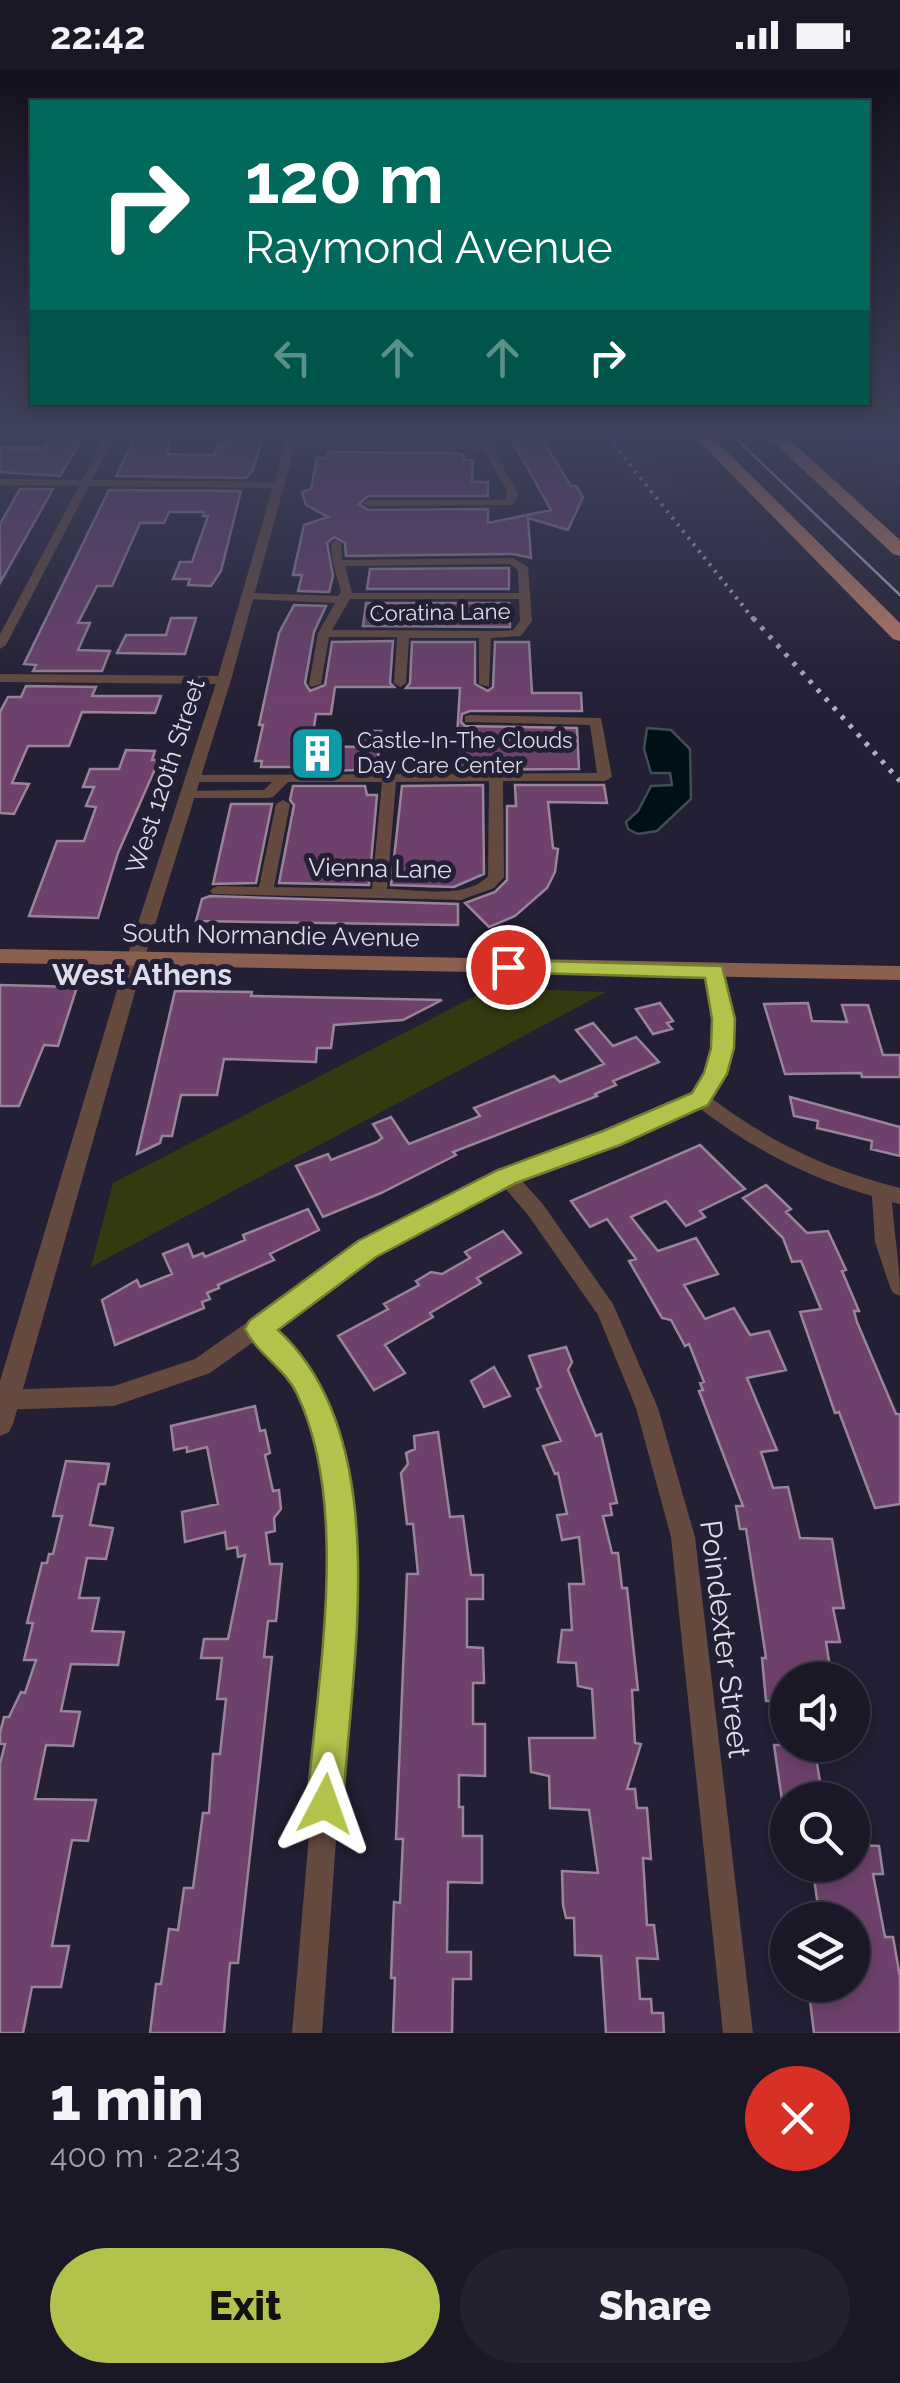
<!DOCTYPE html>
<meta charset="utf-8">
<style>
body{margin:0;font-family:Raleway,sans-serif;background:#23202f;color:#f1f3f6;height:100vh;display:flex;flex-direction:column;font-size:38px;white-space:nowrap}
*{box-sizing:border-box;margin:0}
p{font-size:32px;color:#9f9fa7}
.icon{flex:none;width:55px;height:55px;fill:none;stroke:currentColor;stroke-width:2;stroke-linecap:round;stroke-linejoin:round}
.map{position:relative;height:1963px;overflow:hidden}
.sheet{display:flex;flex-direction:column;background:#1a1727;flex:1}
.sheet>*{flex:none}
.hud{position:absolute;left:30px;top:30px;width:840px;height:305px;border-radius:0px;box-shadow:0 5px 15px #0003,0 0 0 2px #383644;background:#00695c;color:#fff;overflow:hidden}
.fabs{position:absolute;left:770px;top:1592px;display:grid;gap:20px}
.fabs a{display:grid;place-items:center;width:100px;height:100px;border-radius:50%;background:#1a1727;box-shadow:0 5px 15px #0003,0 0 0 2px #383644;font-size:50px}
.pin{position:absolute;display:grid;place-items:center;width:85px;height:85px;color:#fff;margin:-42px;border:5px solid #fff;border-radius:50%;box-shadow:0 2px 10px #0007}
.me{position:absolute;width:110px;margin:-55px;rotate:4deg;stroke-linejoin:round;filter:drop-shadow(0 0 8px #0008)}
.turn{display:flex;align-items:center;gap:35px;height:210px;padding:0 50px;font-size:45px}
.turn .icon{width:130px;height:130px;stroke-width:2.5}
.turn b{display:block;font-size:70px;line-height:85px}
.lanes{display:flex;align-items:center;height:95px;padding:0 50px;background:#0003;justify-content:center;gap:50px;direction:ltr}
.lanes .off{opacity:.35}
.round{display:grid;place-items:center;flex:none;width:105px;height:105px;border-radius:52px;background:#23202f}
.head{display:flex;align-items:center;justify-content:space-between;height:170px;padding:0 50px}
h1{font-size:60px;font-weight:800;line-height:75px}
.button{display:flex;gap:20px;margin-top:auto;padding:20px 50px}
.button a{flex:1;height:115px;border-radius:60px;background:#b3c24b;color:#111;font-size:40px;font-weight:800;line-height:115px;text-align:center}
.button a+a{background:#23202f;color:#f1f3f6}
.status{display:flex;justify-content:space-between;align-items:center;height:70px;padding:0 50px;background:#1a1727;direction:ltr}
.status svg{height:28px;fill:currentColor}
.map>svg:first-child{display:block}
.built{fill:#2a2540}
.green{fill:#353b11}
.water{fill:#001017;stroke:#424d56;stroke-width:2.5}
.building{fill:#6e416d;stroke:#998498;stroke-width:2.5}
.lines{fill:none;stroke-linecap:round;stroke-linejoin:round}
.minor{fill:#654a40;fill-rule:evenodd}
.tertiary{fill:#654a40;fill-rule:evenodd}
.secondary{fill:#8a5f50;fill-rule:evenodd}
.motorway{fill:#c07e67;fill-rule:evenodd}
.tram{stroke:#b3b1c1;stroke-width:2.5}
.rail-far1{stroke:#b3b1c1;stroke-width:4;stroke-dasharray:2.5 6;stroke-linecap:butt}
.rail{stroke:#b3b1c1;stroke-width:5;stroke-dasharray:4 8;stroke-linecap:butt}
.route{fill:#b3c24b;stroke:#747e31;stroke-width:2.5}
.labels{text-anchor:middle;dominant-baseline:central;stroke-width:10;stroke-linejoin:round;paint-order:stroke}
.far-street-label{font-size:22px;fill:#dddcea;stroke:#231f34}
.far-poi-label{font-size:22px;fill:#dddcea;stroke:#231f34;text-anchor:start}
.street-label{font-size:25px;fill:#dddcea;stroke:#231f34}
.quarter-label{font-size:30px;font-weight:bold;fill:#dddcea;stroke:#231f34}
.near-street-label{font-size:30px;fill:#dddcea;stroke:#231f34}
</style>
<div class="status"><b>22:42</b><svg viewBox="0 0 49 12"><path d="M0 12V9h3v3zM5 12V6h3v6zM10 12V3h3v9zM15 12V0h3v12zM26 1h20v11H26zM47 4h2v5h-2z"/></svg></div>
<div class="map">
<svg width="900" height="1963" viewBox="0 0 900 1963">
<rect width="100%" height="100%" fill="#231f34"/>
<path class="built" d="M589,361H631L687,424L648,430Z
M832,361H900V416L880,404Z"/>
<path class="green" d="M491,918L606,922L91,1197L113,1113Z"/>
<path class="water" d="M647,658L671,660L690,679L691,729L657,761L638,764L628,759L626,752L638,741L651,716L672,715L670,703H651L644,679Z"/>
<path class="building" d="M56,361H87L60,406L0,402V378H42Z
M333,361H456V369L332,368Z
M507,361H537L571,416H576L583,427L568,460L528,448L531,488L513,484L346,486L345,473L334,467L327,473L333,506L329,522L298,521L302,505H293L304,455L328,447L306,435L302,422L311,419L317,388H325L329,382L455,383L464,385V390H473L472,412H488V426H368L359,434L368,440L488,439V453L551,440Z
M137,363L172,364L167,384L214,385L218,374H227L231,366L263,367L253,400L246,408L116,406Z
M20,419H53L0,513V454Z
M109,420L241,421L221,501L211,516L188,515L190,509H173L180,492H192L208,446H203L204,442H169L164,453H140L112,516H97L78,553H90L78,580L110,581L102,601H33L36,595L24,594Z
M509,498V519H367L370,499Z
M366,533H509L510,557L363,556Z
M294,535L326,536L314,562L305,613L310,621L325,615L332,572L393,571L390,613L394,617H335L331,644H316L311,676L362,677L364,661H381L378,688H368L367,700L296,701L297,697H261L262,691H255L263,655H259L279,563Z
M171,548H196L185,584L117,583L126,565H166Z
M412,572H475V614L488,621L493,617L495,572H529L532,623H581L582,641H470L462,644L461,652L465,656L577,658L579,699L461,700L460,667H457L460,618H406L410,613Z
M26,616L96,617L92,626H161L155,643L82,642L69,676H28L12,713L29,714L14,744L0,743V642L8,627H21Z
M126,680L155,681L152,690H159L118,783L98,848L29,846L57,771H84L96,737L86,736L94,717H83L90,699H119Z
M483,715L484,804L454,817L391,815L402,716Z
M515,715H604L607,733L548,732L553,778L558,779L555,802L547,818L515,846L489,857L465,833L495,822L507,810V736H516Z
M293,716H365L367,725H377L369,815L279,813L294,735L290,730Z
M231,734H272L256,813L213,814Z
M210,826L458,834V855L196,851L202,829Z
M0,915L77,917L58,976L44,975L19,1036H0Z
M175,921L252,922L251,926L442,930L403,950L334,955L331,978H317L316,992L224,989L217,1025H181L172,1066H162L160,1073L137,1084Z
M660,933L673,951L667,953L672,959L653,964L636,939Z
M808,933L812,951L847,952L842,935H868L883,985H900V1007H862L861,1003L785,1004L764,934Z
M593,953L613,976L636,967L659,992L613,1011L616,1015L595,1024L597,1026L453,1082L456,1085L381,1123L323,1147L296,1096L328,1084L331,1090L377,1072L382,1068L373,1054L391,1047L409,1074L480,1046L474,1038L554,1006L560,1012L604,994L576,960Z
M790,1027L900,1057V1086L871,1079L872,1071L817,1058L818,1051L794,1046Z
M700,1075L745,1119L700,1141L705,1147L686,1156L666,1131L631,1147L658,1181L696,1168L718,1204L684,1215L705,1249L734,1238L750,1265L769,1261L786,1300L747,1308L777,1380L761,1382L773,1418L788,1417L800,1468L832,1469L844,1538H833L840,1572H826L832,1610H788V1631H766L762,1588H766L759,1542L746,1459H740L736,1436H743L699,1321L703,1320L700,1313L704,1312L689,1274L685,1276L671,1250L662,1248L629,1191L636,1189L607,1149L590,1157L571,1131Z
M766,1115L791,1139L786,1142L807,1163L828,1161L846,1200L842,1201L859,1241H854L857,1252L896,1344H900V1434L875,1438L839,1342L835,1343L800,1242L821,1239L801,1191L792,1192L783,1168L743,1128Z
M308,1139L319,1160L270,1184L274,1190L218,1215L219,1218L207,1223L210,1229L202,1232L204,1238L115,1275L102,1230L137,1210L140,1217L172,1204L163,1184L188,1174L193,1187L203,1183L205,1187L245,1170L243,1165Z
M503,1161L521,1183L477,1208L481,1213L430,1243L433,1247L385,1275L405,1303L374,1320L338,1266L388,1239L384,1234L419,1215L416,1211L431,1202L442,1204L470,1188L465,1182Z
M566,1277L572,1292L568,1300L596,1366L601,1364L617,1433L610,1434L612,1445L603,1446L612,1483H618L622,1518H627L638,1620H632L635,1673L641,1674L627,1719H635L637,1738H647L651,1789L643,1788L647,1855H654L658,1889L637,1888L640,1929H651L652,1943H663L664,1963H606L601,1886L575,1885L574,1848H566L563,1835L562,1801L598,1803L589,1740L550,1738L549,1706L531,1702L529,1668H595L592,1619L578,1616L576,1593L558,1592L562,1560H572L569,1514H584L579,1467L562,1470L557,1445L567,1444L558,1403L555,1404L543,1376L561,1371L537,1319L541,1317L529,1286Z
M494,1297L510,1326L484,1337L471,1311Z
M255,1336L260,1361L265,1360L270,1383L265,1385L273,1421L279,1420L281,1439L274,1448L275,1461L266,1463L270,1494H282L276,1551H268L264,1587H272L238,1893H230L224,1963H150L156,1914H161L169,1859L178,1860L184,1818H193L203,1743H209L213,1684H220L226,1629H217L222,1588H201L204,1569H228L245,1485L238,1487L237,1477L227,1479L225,1462L185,1472L182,1442L218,1434L207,1377L187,1382V1377L174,1380L171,1356Z
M438,1362L450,1447L463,1446L471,1505H483V1529H467V1577L483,1578L484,1613H473V1654H485V1706L459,1705V1737H463V1766H482V1813L448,1812L447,1882H471V1909H453L452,1963H393L395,1908H391L394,1832L400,1833L403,1769H396L407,1504H418L413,1454H407L401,1403L408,1394L406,1383L415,1379L414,1366Z
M66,1391L109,1394L105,1414H99L90,1455L113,1458L106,1489L87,1488L79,1528H99L92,1561L124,1562L118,1595L71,1594L61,1641L80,1642L73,1676L46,1675L35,1729L96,1730L88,1771L72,1770L52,1876H69L61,1917H32L23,1963H0V1694L5,1674H0V1663L4,1647H9L21,1622L25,1623L36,1590H24L33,1553H27L42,1493H47L49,1484H53L62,1446H53Z
M774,1675H814L823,1730H782Z
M852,1775L879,1776L883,1804H873L885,1867H893L900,1907V1963H814L808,1915H852V1850H820L812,1795H852Z"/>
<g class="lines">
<path class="minor" d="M108,361H118L92,410L279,412L284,415L279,418L89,416L6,575L0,579V564L79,416L0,415V409L82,410Z
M473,361H483L517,421L518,426L512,435L368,436L363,433L368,430H505L507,421L483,379L291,378L286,375L291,372L480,373Z
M336,470L341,473L342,490L513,488L528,497L532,551L521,566L491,568L489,617L479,614V568H409L406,613L400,617L394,613L397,567H329L321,614L311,617L309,614L318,563L335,533L248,529L242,526L248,523L338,526L341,521L332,490L331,473ZM510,494L518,500L519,523H352L345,496ZM350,529H519L520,551L513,560L503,561L332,560Z
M0,604L224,606L230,610L224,614L0,612Z
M470,645L601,648L612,707L605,711H503L504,807L494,818L461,830L213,824L210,821L213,818L218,816L259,817L276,734L283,730L290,734L274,817L372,819L382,712H288L273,727L268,728H187L180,724L182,721L264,720L272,712H192L185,708L187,705L597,703L590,655L465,652V646ZM489,711L488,806C466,830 417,819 387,819L396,712Z
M714,895L722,901C732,951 739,982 710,1027C769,1072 829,1100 900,1118V1134L892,1132C894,1164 900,1193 900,1226L893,1223L890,1217L875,1172L872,1126C807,1107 752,1079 698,1037L618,1073L521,1110L542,1133L613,1234L658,1338L695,1467L753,1963H723L671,1467L636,1338L598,1245L528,1145L504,1117L374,1185L272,1258C308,1294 334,1339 346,1388C366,1469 351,1556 345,1638C338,1746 330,1855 322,1963H292L330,1520V1437L323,1388L310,1347L281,1298L256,1270L210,1303L114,1336L0,1340V1320L114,1316L195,1289L360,1173L500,1102L604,1063L694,1024L707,1003L714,978V949L706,901Z"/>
<path class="tertiary" d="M289,361H299L231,610L144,890L13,1354L9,1362L0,1366V1311L126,890L217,610Z"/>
<path class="secondary" d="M0,879L900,896V910L0,893Z"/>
<path class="motorway" d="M689,361H706L900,553V571L893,569Z
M762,361H780L900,470V486L893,484Z"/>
<path class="tram" d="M728,361L900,525"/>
<path class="rail-far1" d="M603,361L755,551"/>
<path class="rail" d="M753,548L900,711"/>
</g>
<linearGradient id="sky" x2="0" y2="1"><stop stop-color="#13111d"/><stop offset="0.57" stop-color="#3f425c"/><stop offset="1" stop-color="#3f425c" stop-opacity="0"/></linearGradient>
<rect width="900" height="636" fill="url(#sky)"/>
<path class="route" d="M508,890L722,896L735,949L734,978L727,1004L708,1035L620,1075L516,1113L376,1187L278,1260C395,1367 352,1590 343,1734L337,1746L325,1751L312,1746L307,1734C317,1611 351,1437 297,1324C285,1298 257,1284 245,1259L249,1251L358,1171L393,1153L498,1100L603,1061L692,1023L704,1003L711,978L712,949L705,908L500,902L497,897L500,892Z"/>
<defs>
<symbol id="building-square" viewBox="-11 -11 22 22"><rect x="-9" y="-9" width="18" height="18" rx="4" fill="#0f9aa8" stroke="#231f34"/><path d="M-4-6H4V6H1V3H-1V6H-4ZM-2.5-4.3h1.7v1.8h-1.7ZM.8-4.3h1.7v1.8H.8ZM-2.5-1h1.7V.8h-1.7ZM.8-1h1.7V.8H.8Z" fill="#fff"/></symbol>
</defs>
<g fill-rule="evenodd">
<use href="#building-square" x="286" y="652" width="63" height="63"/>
</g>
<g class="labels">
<g class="far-street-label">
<text transform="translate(440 542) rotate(-1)">Coratina Lane</text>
</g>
<g class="far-poi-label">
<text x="357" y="670">Castle-In-The Clouds<tspan x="357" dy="25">Day Care Center</tspan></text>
</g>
<g class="street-label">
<text transform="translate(165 706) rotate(-72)">West 120th Street</text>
<text transform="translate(380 798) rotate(1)">Vienna Lane</text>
<text transform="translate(271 865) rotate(1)">South Normandie Avenue</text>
</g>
<g class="quarter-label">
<text x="142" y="904">West Athens</text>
</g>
<g class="near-street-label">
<text transform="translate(725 1569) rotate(83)">Poindexter Street</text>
</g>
</g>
</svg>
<div class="fabs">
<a><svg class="icon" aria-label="sound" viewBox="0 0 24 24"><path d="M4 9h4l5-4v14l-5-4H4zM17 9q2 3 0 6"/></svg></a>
<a><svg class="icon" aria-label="search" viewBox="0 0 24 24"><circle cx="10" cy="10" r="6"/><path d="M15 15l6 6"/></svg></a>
<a><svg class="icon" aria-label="layers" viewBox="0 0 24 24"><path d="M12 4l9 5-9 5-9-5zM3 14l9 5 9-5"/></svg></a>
</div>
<div class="pin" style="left:508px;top:897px;background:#d93025"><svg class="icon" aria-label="arrive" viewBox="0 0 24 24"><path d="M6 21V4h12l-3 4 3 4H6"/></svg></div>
<svg class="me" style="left:325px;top:1734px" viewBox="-20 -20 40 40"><path d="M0-17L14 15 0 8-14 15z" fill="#b3c24b" stroke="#fff" stroke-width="4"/></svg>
<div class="hud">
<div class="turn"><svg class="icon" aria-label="right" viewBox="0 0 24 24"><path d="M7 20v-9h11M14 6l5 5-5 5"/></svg><div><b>120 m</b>Raymond Avenue</div></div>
<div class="lanes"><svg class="icon off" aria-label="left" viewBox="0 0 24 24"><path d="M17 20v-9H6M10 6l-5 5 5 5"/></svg><svg class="icon off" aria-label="ahead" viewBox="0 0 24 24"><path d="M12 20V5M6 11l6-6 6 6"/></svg><svg class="icon off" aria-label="ahead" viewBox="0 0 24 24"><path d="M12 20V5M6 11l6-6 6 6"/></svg><svg class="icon" aria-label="right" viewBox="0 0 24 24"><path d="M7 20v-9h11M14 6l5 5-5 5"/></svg></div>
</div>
</div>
<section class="sheet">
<div class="head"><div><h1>1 min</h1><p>400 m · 22:43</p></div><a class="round" style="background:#d93025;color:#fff"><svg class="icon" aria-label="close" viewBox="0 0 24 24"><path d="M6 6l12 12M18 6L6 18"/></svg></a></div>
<div class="button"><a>Exit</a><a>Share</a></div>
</section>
